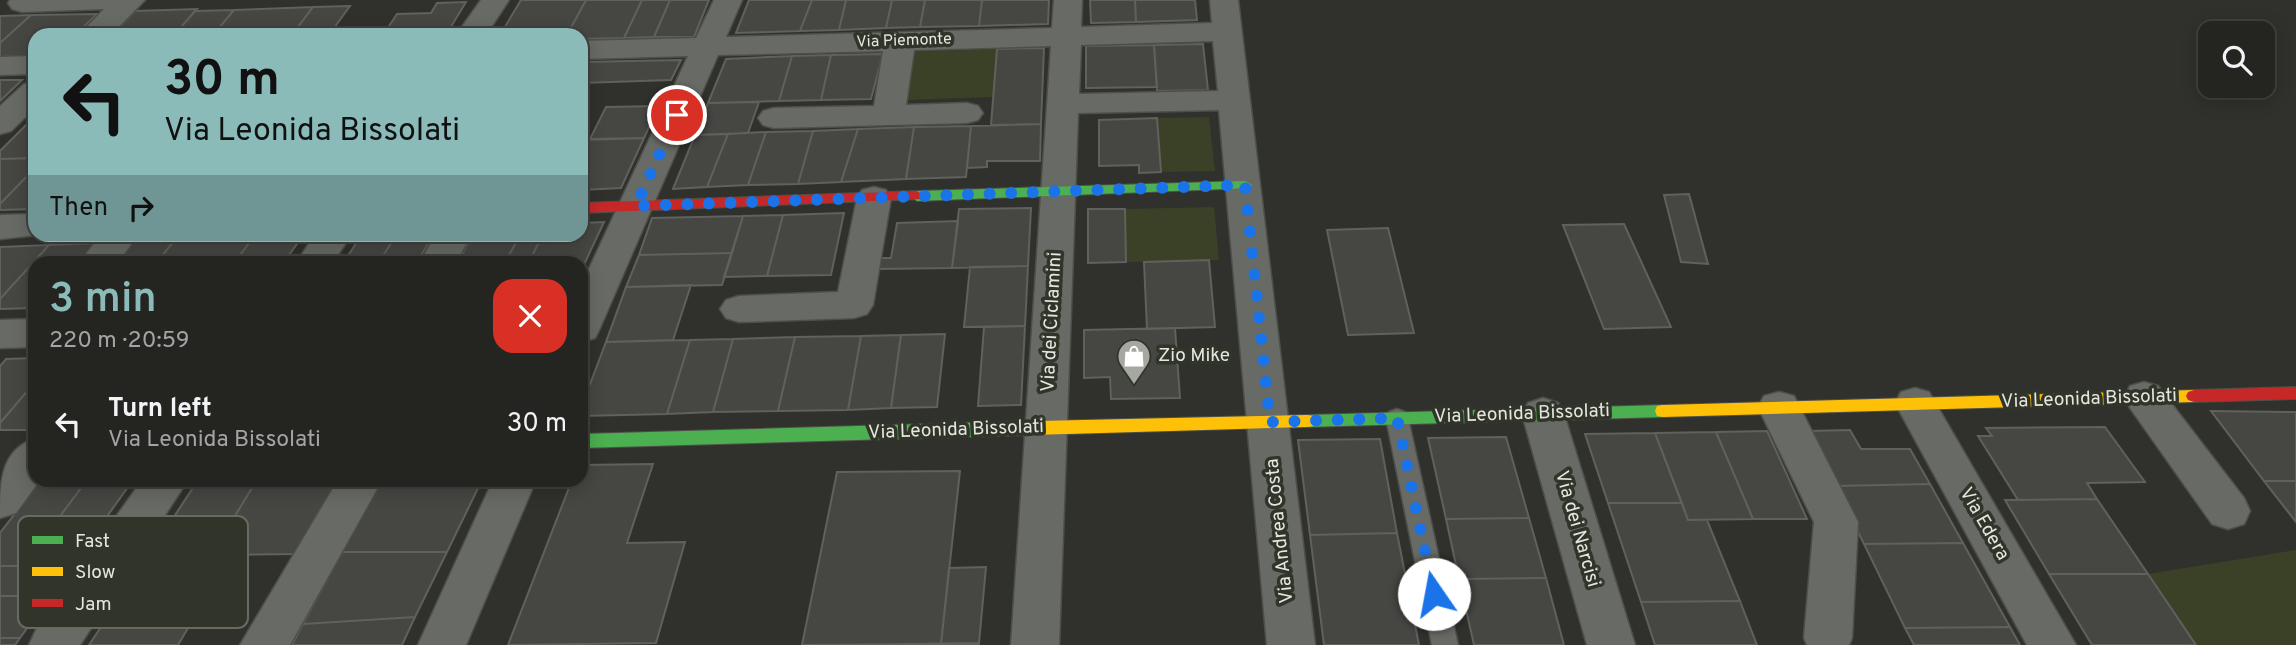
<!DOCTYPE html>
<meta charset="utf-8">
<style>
body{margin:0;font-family:Overpass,sans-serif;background:#30312e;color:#f1f3f6;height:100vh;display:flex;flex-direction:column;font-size:26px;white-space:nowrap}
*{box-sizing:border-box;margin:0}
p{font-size:23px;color:#a3a5a5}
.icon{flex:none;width:38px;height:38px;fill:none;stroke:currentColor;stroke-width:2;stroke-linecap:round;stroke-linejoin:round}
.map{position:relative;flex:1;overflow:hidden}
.details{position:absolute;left:28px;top:256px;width:560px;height:231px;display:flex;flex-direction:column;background:#242521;border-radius:21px;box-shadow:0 4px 18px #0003,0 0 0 2px #41423f}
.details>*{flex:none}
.top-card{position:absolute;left:28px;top:28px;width:560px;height:214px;border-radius:21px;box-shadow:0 4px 18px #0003,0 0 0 2px #41423f;background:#8bbbb9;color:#111;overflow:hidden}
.controls{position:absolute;left:2198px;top:21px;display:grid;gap:14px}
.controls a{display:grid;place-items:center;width:77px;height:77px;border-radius:14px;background:#242521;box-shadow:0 4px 18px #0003,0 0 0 2px #41423f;font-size:35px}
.pin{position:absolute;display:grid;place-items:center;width:60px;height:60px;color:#fff;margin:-30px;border:4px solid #fff;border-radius:50%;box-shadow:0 2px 7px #0007}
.me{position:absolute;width:77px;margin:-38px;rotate:348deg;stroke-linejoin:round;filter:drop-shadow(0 0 5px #0008)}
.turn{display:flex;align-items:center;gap:24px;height:147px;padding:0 21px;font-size:32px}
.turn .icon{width:91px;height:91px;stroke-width:2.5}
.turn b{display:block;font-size:49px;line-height:60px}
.then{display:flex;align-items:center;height:66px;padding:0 21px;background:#0003;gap:14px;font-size:26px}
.round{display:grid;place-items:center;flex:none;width:74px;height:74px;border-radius:21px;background:#30312e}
.head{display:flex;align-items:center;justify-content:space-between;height:119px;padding:0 21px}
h1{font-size:42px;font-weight:600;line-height:52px;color:#8bbbb9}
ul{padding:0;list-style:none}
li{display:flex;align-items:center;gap:21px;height:98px;padding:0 21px}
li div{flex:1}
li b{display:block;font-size:26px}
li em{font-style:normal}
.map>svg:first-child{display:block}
.green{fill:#3a4126}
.building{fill:#464743;stroke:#60615c;stroke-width:2}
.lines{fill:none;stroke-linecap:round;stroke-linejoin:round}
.lane-casing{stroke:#4d4f49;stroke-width:3}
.street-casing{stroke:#4d4f49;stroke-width:3}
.fast-casing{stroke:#4d4f49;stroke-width:2}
.slow-casing{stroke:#4d4f49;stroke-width:2}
.jam-casing{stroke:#4d4f49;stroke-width:2}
.lane{fill:#686a65;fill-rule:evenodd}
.street{fill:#686a65;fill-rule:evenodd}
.fast{fill:#4caf50;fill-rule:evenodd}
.slow{fill:#ffc107;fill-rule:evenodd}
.jam{fill:#c62828;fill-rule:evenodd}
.route{stroke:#1a73e8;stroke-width:12;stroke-dasharray:0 21.6}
.labels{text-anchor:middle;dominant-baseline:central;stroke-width:7;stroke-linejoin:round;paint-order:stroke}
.far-street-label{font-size:16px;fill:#e4e7e0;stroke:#313429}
.street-label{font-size:19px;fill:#e4e7e0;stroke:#313429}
.poi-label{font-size:19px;fill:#e4e7e0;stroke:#313429;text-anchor:start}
.key{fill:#313429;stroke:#676a60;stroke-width:2}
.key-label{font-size:19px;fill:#e4e7e0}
</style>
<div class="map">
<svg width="2296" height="645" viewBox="0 0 2296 645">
<rect width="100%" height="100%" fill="#30312c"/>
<path class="green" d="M997,49L993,97L906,100L914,52Z
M1209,117L1215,171L1161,172L1157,118Z
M1214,207L1219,260L1126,262L1125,209Z
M2296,550V645H2196L2148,574Z"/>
<path class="building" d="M521,0H586L567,35H500Z
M586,0H642L624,38L581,39V35H567Z
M642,0H670L654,37L624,38Z
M670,0H709L694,37H654Z
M749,0H812L800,31L736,33Z
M812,0H846L839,30L800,31Z
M846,0H892L886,28L839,30Z
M892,0H925L920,27L886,28Z
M925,0H982L979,26L920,27Z
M982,0H1049L1048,24L979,26Z
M1090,0H1135L1136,22L1091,23Z
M1135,0H1195L1197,20L1136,22Z
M466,2L446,35H383L397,14L431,13L437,3Z
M350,6L329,35H292L313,7Z
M313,7L292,35H213L234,10Z
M197,9L174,35H112L135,11Z
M234,10L213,35H174L195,11Z
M97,14L75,35H35V56L0,57V43L31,15Z
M31,15L0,43V16Z
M1203,44L1208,90L1157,91L1154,45Z
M1154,45L1157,87L1086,88V46Z
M1044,48L1041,124L991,125L997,49Z
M883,54L871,99L821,100L831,55Z
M831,55L821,100L779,101L792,56Z
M792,56L779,101L708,103L726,59Z
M681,60L671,80L581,83L582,62Z
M0,80H22L0,101Z
M759,102L748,133L695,135L708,103Z
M659,106L644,138L590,139L606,107Z
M1157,118L1161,172L1139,173V165L1099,166V120Z
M27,124H35V158L0,159V151Z
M1041,124L1040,161H987V167L967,168L971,126Z
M971,126L966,177L906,179L914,127Z
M914,127L906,179L841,182L858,129Z
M858,129L841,182L798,184L813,131Z
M813,131L798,184L748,185L766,132Z
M766,132L748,185L707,187L728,134Z
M728,134L707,187L673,189L695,135Z
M644,138L621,188L581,190V140Z
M35,158V168L0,204V159Z
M35,168V209L0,210V204Z
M1689,194L1708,264L1681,262L1664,195Z
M1031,208L1028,266L952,268L959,209Z
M1088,209H1125L1126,262L1088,263Z
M844,213L831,275L767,276L783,215Z
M783,215L767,276L724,277L743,216Z
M743,216L732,253L639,255L652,218Z
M958,221L952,268L878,269L881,258H891L897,223Z
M604,222L581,271V262H529L543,234H581V223Z
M1624,224L1671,327L1604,329L1563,225Z
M1388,228L1414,333L1348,335L1327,230Z
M362,234H397L379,262H344Z
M397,234H434L417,262H379Z
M473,234H521L505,262H458Z
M521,234H543L529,262H505Z
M302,237L284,262H235L252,239Z
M252,239L235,262H157L174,241Z
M174,241L157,262H117L133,242Z
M98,243L81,262H35V308L0,309V299L49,245Z
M49,245L0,299V247Z
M732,253L722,285L626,287L639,255Z
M1209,260L1215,327L1147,329L1144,262Z
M1028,266L1025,326L964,327L970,267Z
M691,285L673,340L606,342L626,287Z
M1025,326L1021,405L978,406L984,327Z
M1175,328L1180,398L1111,399L1110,377L1084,378V330Z
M945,334L937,407L891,408L901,335Z
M901,335L891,408L848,410L861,336Z
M861,336L848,410L778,411L795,337Z
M795,337L778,411L713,412L733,339Z
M733,339L713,412L667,414L690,340Z
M690,340L667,414L581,416V408L606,342Z
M35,358V382L0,423V366L6,359Z
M35,382V430H0V423Z
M2211,411L2296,412V481H2264Z
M2105,427L2145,482L2087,483L2097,499L2018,500L1978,436H1992L1986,428Z
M1850,430L1861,449H1910L1930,484L1835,486L1808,431Z
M1767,431L1807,519H1753L1716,432Z
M1716,432L1753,519L1688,520L1655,433Z
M1655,433L1682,503H1608L1585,434Z
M1506,437L1529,518L1446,519L1428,438Z
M1380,439L1397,533L1310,535L1298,440Z
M653,464L627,543L685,542L656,643L508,645L572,480H581V465Z
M960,471L941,644L802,645L837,472Z
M41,480H87L23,566H0V533Z
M87,480H133L50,596H0V566H23Z
M198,480H257L211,555H149Z
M257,480H339L296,554L211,555Z
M381,480H482L447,552H342Z
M2264,481H2296V522Z
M1930,484L1963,543L1864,544L1835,486Z
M2097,499L2148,574H2049L2005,500Z
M1608,503H1682L1688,520H1707L1740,601L1641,602Z
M1529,518L1546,578L1459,579L1446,519Z
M1397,533L1419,645H1324L1310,535Z
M1963,543L2010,627L1905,628L1864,544Z
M342,552H447L415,617L303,624Z
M986,567L979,643L941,644L949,568Z
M2049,574H2148L2196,645H2092Z
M1546,578L1564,645H1474L1459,579Z
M0,596H50L20,638H0Z
M1740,601L1757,645H1655L1641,602Z
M115,606H201L178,645H89Z
M415,617L402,645H292L303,624Z
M2010,627L2020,645H1914L1905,628Z
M0,638H20L15,645H0Z
M979,643V645H843Z"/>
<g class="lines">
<defs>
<path id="lane" d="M1397,409L1405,412L1408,418L1458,645H1432L1386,418L1389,412Z"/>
<path id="street" d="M10,0H145L111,35H79L104,9L22,12L12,9L8,3Z
M481,0H509L486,35H456Z
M714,0H742L726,37L1052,28L1054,0H1082L1081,27L1212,23L1210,0H1238L1315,645H1267L1219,110L1078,113L1059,645H1011L1051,46L914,50L906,105L967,103L978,106L983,113L978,120L967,123L774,128L763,125L758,118L763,111L774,108L874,106L883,51L718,55L600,328L595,338L581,342V286L688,56L581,59V41L696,38ZM1213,41L1218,91L1079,94L1081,45Z
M35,56V74L0,75V57Z
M35,82V108L11,131L0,134V106L24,84Z
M874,187L886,190L891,198L873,305L867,314L854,318L739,322L726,318L720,309L726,300L739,296L838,292L857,198L862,190Z
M35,214V234H47L0,239V215Z
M101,234H139L118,262H80Z
M315,234H352L333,262H297Z
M436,234H472L456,262H420Z
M35,319V347L0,348V320Z
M2144,382L2158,386L2244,498L2250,511L2244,524L2228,529L2212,524L2130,408L2124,397L2130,386Z
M1915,388L1929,392L2076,645H2027L1895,403L1901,392Z
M1779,392L1794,396L1858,522L1852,638L1849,645H1807L1804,638L1814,522L1758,407L1764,396Z
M1543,398L1558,403L1564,414L1635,645H1587L1522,414L1528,403Z
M33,439L35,480H40L16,513L0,518C0,483 0,452 33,439Z
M142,480H188L80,645H29L36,630Z
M338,480H382L290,645H240Z
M493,480H536L466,645H418Z"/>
<path id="fast" d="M1245,181L1252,185L1250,188L917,201L910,196L917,191Z
M1663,405L1669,406L1671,411L1669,416L1663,417L1307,427L1301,426L1299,421L1301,416L1307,415Z
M996,422L1002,424L1005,429L1002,434L996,436L581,448V434Z"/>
<path id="slow" d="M2194,390L2200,392L2202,396L2200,400L2194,402L1663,417L1657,416L1655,411L1657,406L1663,405Z
M1307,415L1313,416L1315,421L1313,426L1307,427L996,436L990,434L987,429L990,424L996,422Z"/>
<path id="jam" d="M917,191L924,196L922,199L581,213V203Z
M2296,387V399L2194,402L2188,400L2186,396L2188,392L2194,390Z"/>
</defs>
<use href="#lane" class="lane-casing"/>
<use href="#street" class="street-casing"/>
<use href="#fast" class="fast-casing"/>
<use href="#slow" class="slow-casing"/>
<use href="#jam" class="jam-casing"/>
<use href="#lane" class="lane"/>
<use href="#street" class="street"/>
<use href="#fast" class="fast"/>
<use href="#slow" class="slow"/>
<use href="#jam" class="jam"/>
</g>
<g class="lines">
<path class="route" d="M677,115L636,206L1245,185L1270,422L1397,418L1434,594"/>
</g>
<defs>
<symbol id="shop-pin" viewBox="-11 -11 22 30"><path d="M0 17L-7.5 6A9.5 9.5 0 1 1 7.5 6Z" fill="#a5a7a1" stroke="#313429"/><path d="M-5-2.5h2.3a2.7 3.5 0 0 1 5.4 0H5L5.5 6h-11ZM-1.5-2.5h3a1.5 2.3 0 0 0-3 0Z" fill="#fff"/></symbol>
</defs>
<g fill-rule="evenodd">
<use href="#shop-pin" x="1115" y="337" width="38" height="52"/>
</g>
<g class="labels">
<g class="far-street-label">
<text transform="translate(904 41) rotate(-2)">Via Piemonte</text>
</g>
<g class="street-label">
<text transform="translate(1052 322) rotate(-87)">Via dei Ciclamini</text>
<text transform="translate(2089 399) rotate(-2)">Via Leonida Bissolati</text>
<text transform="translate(1522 414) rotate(-2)">Via Leonida Bissolati</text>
<text transform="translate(956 430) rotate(-2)">Via Leonida Bissolati</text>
<text transform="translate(1984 524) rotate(60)">Via Edera</text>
<text transform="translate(1577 529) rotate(74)">Via dei Narcisi</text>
<text transform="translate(1280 531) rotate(-96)">Via Andrea Costa</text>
</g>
<g class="poi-label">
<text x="1158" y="356">Zio Mike</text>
</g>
</g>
<rect x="18" y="516" width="230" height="112" rx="10" class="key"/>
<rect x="32" y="536" width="31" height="8" fill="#4caf50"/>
<rect x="32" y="567" width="31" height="9" fill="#ffc107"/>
<rect x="32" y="599" width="31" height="8" fill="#c62828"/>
<g class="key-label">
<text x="75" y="547">Fast</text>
<text x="75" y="578">Slow</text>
<text x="75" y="610">Jam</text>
</g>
</svg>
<div class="controls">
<a><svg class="icon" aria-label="search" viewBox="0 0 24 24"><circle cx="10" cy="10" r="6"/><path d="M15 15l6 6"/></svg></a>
</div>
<div class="pin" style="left:677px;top:115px;background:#d93025"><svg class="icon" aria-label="arrive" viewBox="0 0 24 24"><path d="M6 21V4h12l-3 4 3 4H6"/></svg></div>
<svg class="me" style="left:1434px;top:594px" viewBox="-20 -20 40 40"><circle r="19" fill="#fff"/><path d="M0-13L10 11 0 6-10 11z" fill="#1a73e8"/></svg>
<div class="top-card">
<div class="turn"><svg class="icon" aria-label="left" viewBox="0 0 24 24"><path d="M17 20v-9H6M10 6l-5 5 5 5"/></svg><div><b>30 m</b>Via Leonida Bissolati</div></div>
<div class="then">Then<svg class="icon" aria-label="right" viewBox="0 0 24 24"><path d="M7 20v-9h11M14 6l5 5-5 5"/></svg></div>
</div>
<section class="details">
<div class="head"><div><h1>3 min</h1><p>220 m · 20:59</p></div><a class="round" style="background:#d93025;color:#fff"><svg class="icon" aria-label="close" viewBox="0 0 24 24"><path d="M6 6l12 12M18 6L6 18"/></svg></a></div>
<ul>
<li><svg class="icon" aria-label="left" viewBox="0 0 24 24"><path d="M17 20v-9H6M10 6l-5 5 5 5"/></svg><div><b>Turn left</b><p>Via Leonida Bissolati</p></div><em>30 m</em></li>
</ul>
</section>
</div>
